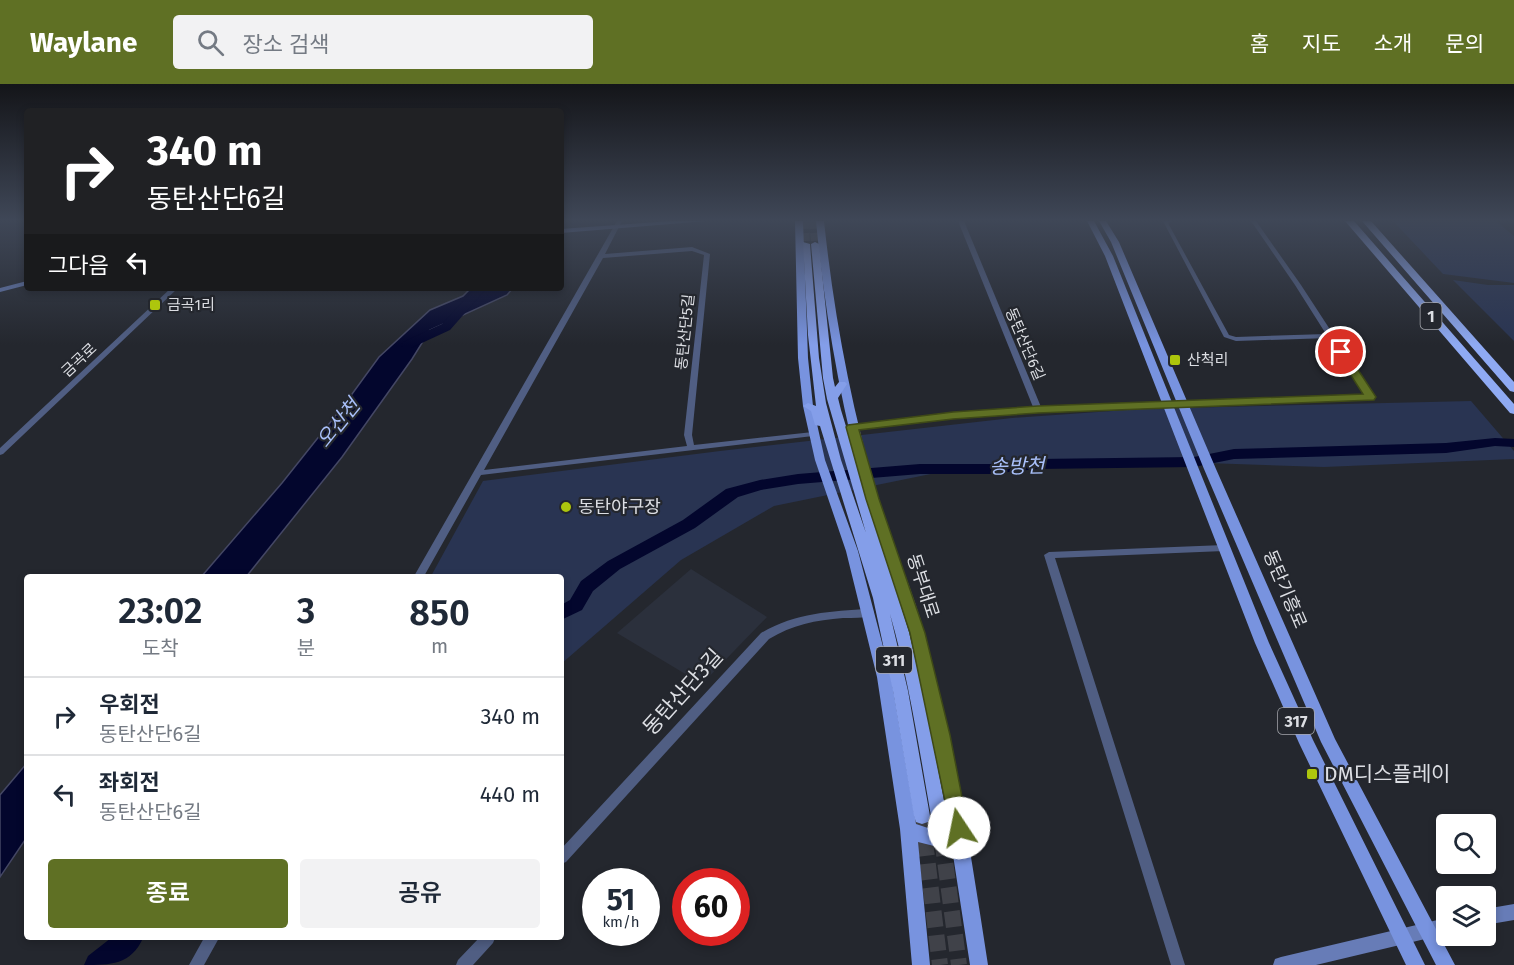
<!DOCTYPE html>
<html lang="ko">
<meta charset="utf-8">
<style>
body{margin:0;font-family:"Fira Sans","Noto Sans KR",sans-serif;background:#f2f2f3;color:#1f2937;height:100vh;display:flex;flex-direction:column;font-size:22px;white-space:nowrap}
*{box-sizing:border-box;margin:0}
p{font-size:20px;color:#747a83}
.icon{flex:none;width:33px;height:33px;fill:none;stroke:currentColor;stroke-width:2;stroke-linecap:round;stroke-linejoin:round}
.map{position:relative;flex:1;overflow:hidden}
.side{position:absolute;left:24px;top:490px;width:540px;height:366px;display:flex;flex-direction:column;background:#fff;border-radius:6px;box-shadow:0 3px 9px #0003}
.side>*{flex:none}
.top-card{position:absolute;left:24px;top:24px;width:540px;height:183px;border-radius:6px;box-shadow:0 3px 9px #0003;background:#202124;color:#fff;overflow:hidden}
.controls{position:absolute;left:1436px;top:730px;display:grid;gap:12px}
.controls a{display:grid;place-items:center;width:60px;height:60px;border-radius:6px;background:#fff;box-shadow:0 3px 9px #0003;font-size:30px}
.speed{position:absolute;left:582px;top:784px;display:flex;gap:12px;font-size:30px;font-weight:700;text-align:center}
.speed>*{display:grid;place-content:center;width:78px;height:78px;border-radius:50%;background:#fff;box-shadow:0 3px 9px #0003;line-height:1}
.speed small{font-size:15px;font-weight:400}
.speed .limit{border:9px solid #d22;background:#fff;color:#111}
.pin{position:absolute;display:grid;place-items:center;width:51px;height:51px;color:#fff;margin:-26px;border:3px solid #fff;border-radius:50%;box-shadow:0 2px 6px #0007}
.me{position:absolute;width:66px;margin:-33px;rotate:349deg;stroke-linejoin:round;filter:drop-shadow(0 0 4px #0008)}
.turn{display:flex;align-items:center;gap:21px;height:126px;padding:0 24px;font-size:27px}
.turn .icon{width:78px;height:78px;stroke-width:2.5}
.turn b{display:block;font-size:42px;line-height:51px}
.then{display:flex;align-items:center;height:57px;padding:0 24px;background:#0003;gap:12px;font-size:22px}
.eta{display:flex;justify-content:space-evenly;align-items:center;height:102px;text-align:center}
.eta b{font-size:36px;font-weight:600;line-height:42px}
.cta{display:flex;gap:12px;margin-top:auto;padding:12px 24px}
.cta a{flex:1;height:69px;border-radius:6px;background:#5f7024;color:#fff;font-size:24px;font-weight:600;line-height:69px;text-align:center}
.cta a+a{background:#f2f2f3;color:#1f2937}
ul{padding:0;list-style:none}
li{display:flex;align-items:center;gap:18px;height:78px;padding:0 24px;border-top:2px solid #e0e1e3}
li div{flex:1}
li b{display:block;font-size:22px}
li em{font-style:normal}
header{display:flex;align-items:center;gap:36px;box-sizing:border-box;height:84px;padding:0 30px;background:#5f7024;color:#fff}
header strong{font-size:28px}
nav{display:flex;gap:33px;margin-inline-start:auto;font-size:21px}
.search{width:420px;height:54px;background:#f2f2f3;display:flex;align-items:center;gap:15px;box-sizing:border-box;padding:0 21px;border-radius:6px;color:#747a83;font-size:22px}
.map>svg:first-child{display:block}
.built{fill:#2b303c}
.green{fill:#293452}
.water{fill:#03062d;stroke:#444764;stroke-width:1.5}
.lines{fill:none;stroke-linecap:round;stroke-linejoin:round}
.river{fill:#03062d;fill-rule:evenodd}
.trunk-tunnel-far1{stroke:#404249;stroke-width:8;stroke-dasharray:8 4;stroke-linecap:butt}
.trunk-tunnel{stroke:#404249;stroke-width:16;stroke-dasharray:16 8;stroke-linecap:butt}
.tertiary{fill:#505e83;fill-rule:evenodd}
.secondary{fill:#677cb7;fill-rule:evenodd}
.primary{fill:#7893df;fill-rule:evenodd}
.trunk{fill:#849ee9;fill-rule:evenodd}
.motorway{fill:#8faaf3;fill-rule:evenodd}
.route{fill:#5f7024;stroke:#3e4917;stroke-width:1.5}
.poi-dot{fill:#adc60d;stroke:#24272e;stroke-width:2}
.labels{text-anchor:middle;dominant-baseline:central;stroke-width:4.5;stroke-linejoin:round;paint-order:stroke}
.far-poi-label{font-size:15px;fill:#dcdee3;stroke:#24272e;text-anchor:start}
.far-street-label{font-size:15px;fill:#dcdee3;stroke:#24272e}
.shield{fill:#24272e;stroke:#a5a7ad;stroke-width:1.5}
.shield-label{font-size:16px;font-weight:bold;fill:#dcdee3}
.poi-label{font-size:18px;fill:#dcdee3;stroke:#24272e;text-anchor:start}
.street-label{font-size:18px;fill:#dcdee3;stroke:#24272e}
.water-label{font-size:20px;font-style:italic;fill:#a9c0fa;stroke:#24272e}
.near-street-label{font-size:21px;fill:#dcdee3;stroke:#24272e}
.near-poi-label{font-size:21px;fill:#dcdee3;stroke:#24272e;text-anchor:start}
</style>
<header>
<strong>Waylane</strong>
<div class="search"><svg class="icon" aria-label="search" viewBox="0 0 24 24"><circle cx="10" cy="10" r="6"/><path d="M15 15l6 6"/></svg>장소 검색</div>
<nav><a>홈</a><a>지도</a><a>소개</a><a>문의</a></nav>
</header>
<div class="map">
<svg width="1514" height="881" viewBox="0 0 1514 881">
<rect width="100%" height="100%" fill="#24272e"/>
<path class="built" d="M691,485L767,533L702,600L617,549Z"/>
<path class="green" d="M1393,137H1496L1514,152V199L1443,190Z
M1453,196L1488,201H1514V257Z
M1471,317L1514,367V375L1324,383L1177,378L960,384L774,422L681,476L561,580V494H430L483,397L720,367L1012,334L1141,325Z"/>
<path class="water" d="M471,204H513L507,211L430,246L412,275L342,373L246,493H201L282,399L344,321L379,273L430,226L463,212Z
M27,679V753L0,793V711Z"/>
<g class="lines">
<path class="river" d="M475,204H487L450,246L411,264H403L401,261L403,258L442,240Z
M1495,354L1514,355V363L1495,362L1446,369L1234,375L1194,383L1037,385L990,390H920L798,400L761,406L738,413L695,444L620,485L593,507L582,526L561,536V521L570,516L581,497L608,477L683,436L726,405L760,396L798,390L920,380H990L1037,375L1194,373L1234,365L1446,359Z
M111,854H143C131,881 110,881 84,881L88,872Z"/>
<path class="trunk-tunnel-far1" d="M805,137L806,160
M813,137L815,160"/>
<path class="trunk-tunnel" d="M922,732L940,881
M939,732L959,881"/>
<path class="tertiary" d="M617,137H622L605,170L692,163L710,170L692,351L694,361L813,348L817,350L813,352L481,391L423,494H413ZM692,167L704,171L684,351L687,362L484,386L603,174Z
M958,137H964L1041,323L1365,311L1329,254L1236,257L1224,253L1163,137H1172L1168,139L1229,251L1236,253L1326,250L1295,201L1251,137H1256L1301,201L1374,313L1370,315L1038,327L953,333L849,345L848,343L852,341L953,329L1033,323Z
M171,204H178L3,370L0,371V364Z
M1224,461L1229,464L1224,467L1055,474L1185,881H1171L1044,471L1049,468Z
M869,525L873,526L874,529L873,532C863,534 853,534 843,534C816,536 792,541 769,555L566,778L561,780V765L761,549C795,529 831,527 869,525Z
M204,854H219L204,881H189Z
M479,854H495L493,859L473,881H456L458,876Z"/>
<path class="secondary" d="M670,137H707L561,149V145Z
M27,197V201L0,208V204Z
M1514,820V836L1485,841V825Z
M1446,834V850L1316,881H1273L1275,875L1281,873Z"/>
<path class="primary" d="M795,137H803L808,274L813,322L825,376L858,467L891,593L916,740L934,746L949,741C938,677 927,612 911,549C899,504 880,460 867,415C841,324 825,231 816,137H824C834,231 851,323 878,414C892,460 912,504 925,551C954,660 971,770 988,881H970L951,758L934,762L918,758L930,881H912L900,745L877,593L846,467L815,376L803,322L798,274Z
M1087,137H1094L1113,172L1269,559L1313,656L1425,881H1406L1299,659L1255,559L1105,172Z
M1099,137H1106L1119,158L1216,385L1335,655L1455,881H1436L1321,658L1204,385L1111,158Z"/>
<path class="trunk" d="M803,158L810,160L819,274L826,319L841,376L866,449L827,315L823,294L811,160L815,158L819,160L833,294L835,303L839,298H845L847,300L838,314L841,326L909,548L925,617L947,732L945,738L939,740L933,738L931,732C919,664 909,596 890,530L908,607L930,732L928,738L922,740L916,738L914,732L893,607L873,514L820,342L815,341L811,327L803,322L808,319L816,322L808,251Z"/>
<path class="motorway" d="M1345,137H1354L1514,320V330L1510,329Z
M1362,137H1371L1514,298V308L1510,307Z"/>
</g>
<linearGradient id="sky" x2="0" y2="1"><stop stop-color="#141519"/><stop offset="0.52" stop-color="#3f4757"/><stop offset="1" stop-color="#3f4757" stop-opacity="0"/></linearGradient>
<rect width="1514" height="261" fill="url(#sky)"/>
<path class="route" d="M1341,265L1345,266L1376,313L1374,316L1038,329L953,335L859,346L879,415L925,549L950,651L968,744L966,751L959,753L952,751L910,549L866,415L846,343L848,341L953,328L1038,322L1363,310L1336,268Z"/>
<g class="poi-dot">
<rect x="149" y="215" width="12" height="12" rx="3"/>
<rect x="1169" y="270" width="12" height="12" rx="3"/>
<circle cx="566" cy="423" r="6"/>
<rect x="1306" y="684" width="12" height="12" rx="3"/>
</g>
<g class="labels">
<g class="far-poi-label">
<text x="167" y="221">금곡1리</text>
<text x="1187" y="276">산척리</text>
</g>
<g class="far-street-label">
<text transform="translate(685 248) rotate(-84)">동탄산단5길</text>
<text transform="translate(1025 260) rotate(67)">동탄산단6길</text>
<text transform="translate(79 276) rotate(-43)">금곡로</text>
</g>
<g class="shield">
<rect x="1420.5" y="219" width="21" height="26" rx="4.5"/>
<rect x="876" y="563" width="36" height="26" rx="4.5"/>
<rect x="1278" y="624" width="36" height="26" rx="4.5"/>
</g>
<g class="shield-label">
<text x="1431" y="232">1</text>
<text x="894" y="576">311</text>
<text x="1296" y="637">317</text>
</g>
<g class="poi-label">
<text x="578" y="423">동탄야구장</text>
</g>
<g class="street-label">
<text transform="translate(923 502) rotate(72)">동부대로</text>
<text transform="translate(1285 505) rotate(67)">동탄기흥로</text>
</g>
<g class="water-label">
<text transform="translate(338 339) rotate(-51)">오산천</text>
<text transform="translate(1017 382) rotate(-1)">송방천</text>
</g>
<g class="near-street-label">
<text transform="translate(683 608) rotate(-48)">동탄산단3길</text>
</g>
<g class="near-poi-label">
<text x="1324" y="690">DM디스플레이</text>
</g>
</g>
</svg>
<div class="controls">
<a><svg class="icon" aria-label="search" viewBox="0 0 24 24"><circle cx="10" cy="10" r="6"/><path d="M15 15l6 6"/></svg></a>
<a><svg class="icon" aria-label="layers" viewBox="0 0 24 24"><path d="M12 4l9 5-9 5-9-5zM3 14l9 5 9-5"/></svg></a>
</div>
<div class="speed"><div>51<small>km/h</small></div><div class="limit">60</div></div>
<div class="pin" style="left:1341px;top:268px;background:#d93025"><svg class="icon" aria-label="arrive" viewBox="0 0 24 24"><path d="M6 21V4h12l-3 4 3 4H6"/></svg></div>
<svg class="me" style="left:959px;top:744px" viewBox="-20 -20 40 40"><circle r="19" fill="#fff"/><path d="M0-13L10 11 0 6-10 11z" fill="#5f7024"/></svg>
<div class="top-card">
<div class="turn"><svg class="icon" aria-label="right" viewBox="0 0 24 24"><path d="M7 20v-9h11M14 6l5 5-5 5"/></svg><div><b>340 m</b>동탄산단6길</div></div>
<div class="then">그다음<svg class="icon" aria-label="left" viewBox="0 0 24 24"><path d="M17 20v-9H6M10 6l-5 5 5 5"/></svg></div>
</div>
<section class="side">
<div class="eta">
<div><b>23:02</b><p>도착</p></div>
<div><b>3</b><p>분</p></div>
<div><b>850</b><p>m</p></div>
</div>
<ul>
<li><svg class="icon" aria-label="right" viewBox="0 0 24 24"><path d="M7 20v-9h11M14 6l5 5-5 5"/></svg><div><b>우회전</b><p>동탄산단6길</p></div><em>340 m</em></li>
<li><svg class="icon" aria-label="left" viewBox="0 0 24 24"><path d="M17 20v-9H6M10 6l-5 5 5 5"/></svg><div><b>좌회전</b><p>동탄산단6길</p></div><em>440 m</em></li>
</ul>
<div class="cta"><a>종료</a><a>공유</a></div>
</section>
</div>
